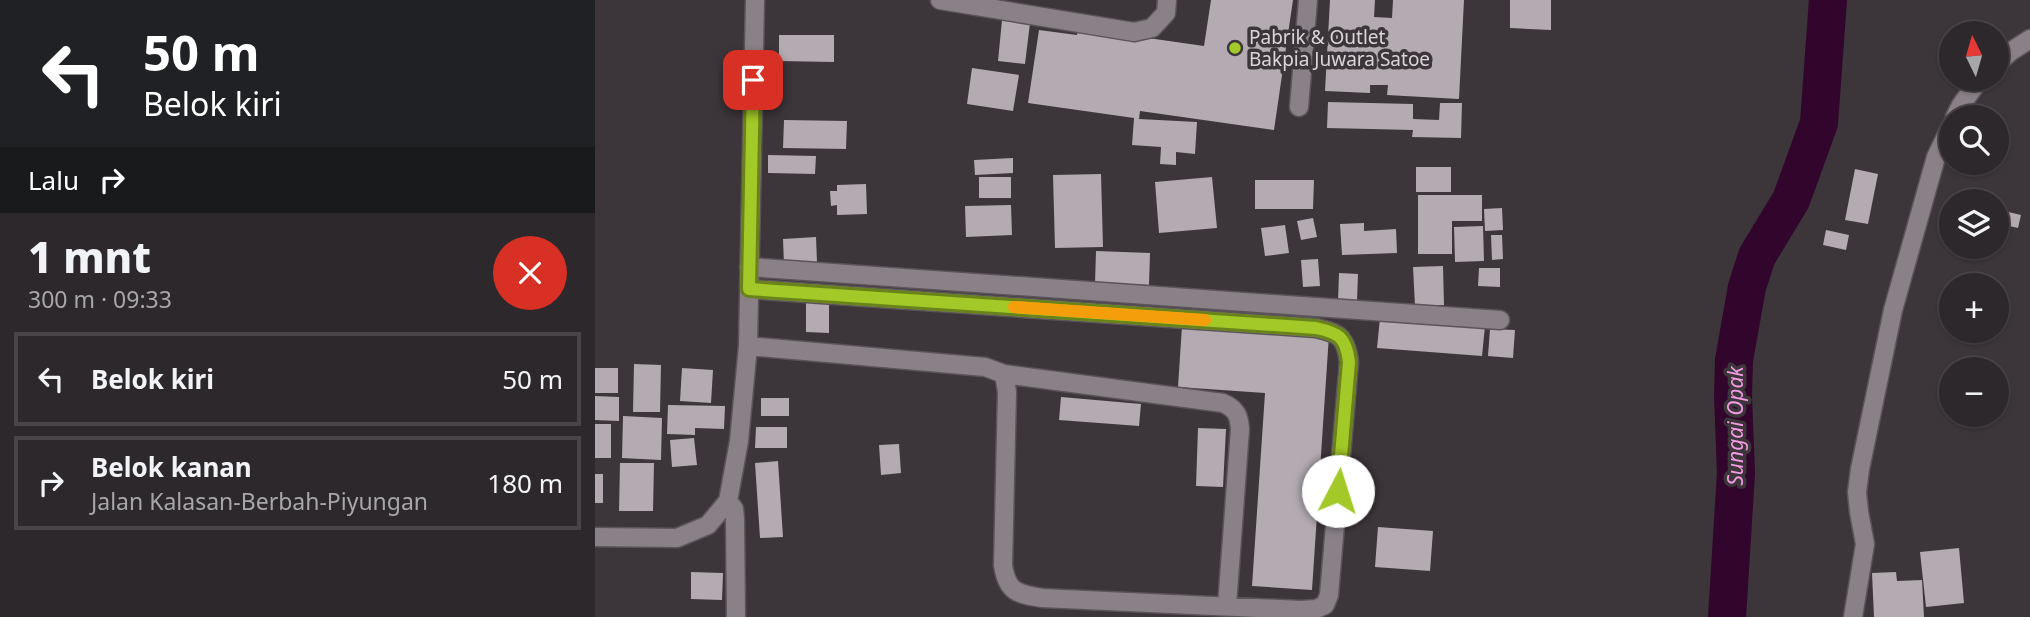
<!DOCTYPE html>
<html lang="id">
<meta charset="utf-8">
<style>
body{margin:0;font-family:"Noto Sans",sans-serif;background:#353034;color:#f1f3f6;height:100vh;display:flex;flex-direction:column;font-size:26px;white-space:nowrap}
*{box-sizing:border-box;margin:0}
p{font-size:23px;color:#a7a6a9}
.icon{flex:none;width:38px;height:38px;fill:none;stroke:currentColor;stroke-width:2;stroke-linecap:round;stroke-linejoin:round}
.map{position:relative;flex:1;overflow:hidden}
.details{display:flex;flex-direction:column;background:#2d282c;width:595px}
.details>*{flex:none}
.banner{background:#202124;color:#fff;overflow:hidden}
.needle{width:46px;rotate:355deg}
.controls{position:absolute;left:1344px;top:21px;display:grid;gap:14px}
.controls a{display:grid;place-items:center;width:70px;height:70px;border-radius:50%;background:#2d282c;box-shadow:0 2px 5px #0004,0 0 0 2px #484448;font-size:35px}
.pin{position:absolute;display:grid;place-items:center;width:60px;height:60px;color:#fff;margin:-30px;border-radius:14px;box-shadow:0 4px 10px #0006}
.me{position:absolute;width:77px;margin:-38px;rotate:5deg;stroke-linejoin:round;filter:drop-shadow(0 0 5px #0008)}
.turn{display:flex;align-items:center;gap:24px;height:147px;padding:0 28px;font-size:32px}
.turn .icon{width:91px;height:91px;stroke-width:2.5}
.turn b{display:block;font-size:49px;line-height:60px}
.then{display:flex;align-items:center;height:66px;padding:0 28px;background:#0003;gap:14px;font-size:26px}
.round{display:grid;place-items:center;flex:none;width:74px;height:74px;border-radius:37px;background:#353034}
.headline{display:flex;align-items:center;justify-content:space-between;height:119px;padding:0 28px}
h1{font-size:42px;font-weight:800;line-height:52px}
ul{padding:0;list-style:none}
li{display:flex;align-items:center;gap:21px;height:94px;margin:0 14px 10px;padding:0 14px;border:4px solid #484448;border-radius:0px}
li div{flex:1}
li b{display:block;font-size:26px}
li em{font-style:normal}
main{display:flex;flex:1;min-height:0}
.map>svg:first-child{display:block}
.lines{fill:none;stroke-linecap:round;stroke-linejoin:round}
.river{stroke:#31052c;stroke-width:38}
.building{fill:#b3abb1}
.minor-casing{stroke:#5a5458;stroke-width:21}
.minor{stroke:#898187;stroke-width:18}
.route-casing{stroke:#69831a;stroke-width:18}
.route{stroke:#a2c928;stroke-width:12}
.slow{stroke:#f59e0b;stroke-width:12}
.poi-dot{fill:#a2c928;stroke:#3c353a;stroke-width:2.5}
.labels{text-anchor:middle;dominant-baseline:central;stroke-width:7;stroke-linejoin:round;paint-order:stroke}
.poi-label{font-size:19px;fill:#dad5d9;stroke:#3c353a;text-anchor:start}
.water-label{font-size:21px;font-style:italic;fill:#f39be4;stroke:#3c353a}
</style>
<main>
<section class="details">
<div class="banner">
<div class="turn"><svg class="icon" aria-label="left" viewBox="0 0 24 24"><path d="M17 20v-9H6M10 6l-5 5 5 5"/></svg><div><b>50 m</b>Belok kiri</div></div>
<div class="then">Lalu<svg class="icon" aria-label="right" viewBox="0 0 24 24"><path d="M7 20v-9h11M14 6l5 5-5 5"/></svg></div>
</div>
<div class="headline"><div><h1>1 mnt</h1><p>300 m · 09:33</p></div><a class="round" style="background:#d93025;color:#fff"><svg class="icon" aria-label="close" viewBox="0 0 24 24"><path d="M6 6l12 12M18 6L6 18"/></svg></a></div>
<ul>
<li><svg class="icon" aria-label="left" viewBox="0 0 24 24"><path d="M17 20v-9H6M10 6l-5 5 5 5"/></svg><div><b>Belok kiri</b></div><em>50 m</em></li>
<li><svg class="icon" aria-label="right" viewBox="0 0 24 24"><path d="M7 20v-9h11M14 6l5 5-5 5"/></svg><div><b>Belok kanan</b><p>Jalan Kalasan-Berbah-Piyungan</p></div><em>180 m</em></li>
</ul>
</section>
<div class="map">
<svg width="1435" height="617" viewBox="0 0 1435 617">
<rect width="100%" height="100%" fill="#3c353a"/>
<g class="lines">
<path class="river" d="M1132,617L1141,473L1138,396L1139,360L1152,287L1162,256L1196,200L1224,123L1233,0"/>
</g>
<path class="building" d="M616,0H698L679,130L545,111L544,119L602,122L600,154L581,152V165L565,164L566,147L537,145L539,118L433,103L444,30L482,35L483,28L609,46Z
M735,0H780L779,17L797,18L798,0H869L864,99L792,95L793,85H775V93L730,91Z
M915,0H956V30L915,28Z
M407,20L435,23L430,64L403,61Z
M184,35H239V62L184,61Z
M377,68L424,75L418,111L372,104Z
M733,102L818,104V119L844,120L845,103H867L866,138L817,137L818,130L732,128Z
M189,120L252,121L251,149L188,148Z
M173,155L221,156L220,174L173,173Z
M418,158V173L380,175L379,160Z
M821,167H856V192H821Z
M1260,169L1283,174L1273,224L1250,220Z
M506,174L508,247L460,248L458,175Z
M384,177H416V198H384Z
M617,177L622,228L564,233L560,182Z
M660,180H719L718,209H660Z
M271,184L272,214L242,215V205L236,206L235,191H242V185Z
M823,195H887V221H857V254H823Z
M416,205L417,235L371,237L370,206Z
M907,208L908,230L890,231L889,209Z
M1409,211L1426,215L1423,228L1405,224Z
M718,218L722,237L706,240L702,221Z
M769,223V231L801,229L802,253L747,255L745,224Z
M690,225L694,253L670,256L666,228Z
M888,226L889,261L860,262L859,227Z
M1231,230L1254,235L1251,250L1228,245Z
M896,235H907L908,259L897,260Z
M221,237L222,262L189,264L188,239Z
M501,251L555,253L554,285L500,283Z
M723,259L725,286L708,287L706,260Z
M848,266L849,305L820,306L818,267Z
M884,268H905V287L883,286Z
M744,273L763,274L762,302L743,301Z
M211,302H234V333L211,332Z
M785,318L890,326L887,356L782,348Z
M587,326L734,335L717,590L657,586L670,393L583,387Z
M895,329L920,330L918,358L893,356Z
M39,364L66,365L65,412H38Z
M0,368H23V393H0Z
M87,368L118,370L116,403L85,401Z
M0,396L24,397V421L0,420Z
M466,397L546,404L544,426L464,420Z
M166,398H194V416H166Z
M73,405L130,406L129,429L100,428V435L72,434Z
M28,416L67,418L66,460L27,458Z
M0,424H16V458H0Z
M161,427H192V448H160Z
M603,428L631,429L628,487L601,486Z
M99,438L102,465L77,467L75,440Z
M304,444L306,473L286,475L284,445Z
M183,461L188,537L165,538L160,463Z
M25,463H59L58,511H24Z
M0,474H8V503H0Z
M783,527L838,531L835,571L780,567Z
M1364,548L1369,603L1331,607L1325,552Z
M96,572L128,573L127,600L96,599Z
M1301,572L1302,581L1327,580L1329,617H1279L1277,573Z"/>
<g class="lines">
<defs>
<path id="minor" d="M345,0L539,32L557,28L571,13L572,0
M1402,64L1415,52L1435,39
M704,107L713,0
M1360,117L1366,105L1385,79
M154,267L905,320
M153,346L390,367L409,374L412,392L408,565C412,592 422,594 447,598L706,610L721,609L730,605L734,595L754,362C751,337 744,333 721,328L154,289
M409,374L628,403C641,409 644,415 645,429L632,606
M133,501L139,509L140,519L141,617
M0,537L82,538L113,525L133,501L144,441L153,346L160,0
M1258,617L1270,544L1264,512L1262,492L1265,469L1298,310L1341,157L1356,126"/>
</defs>
<use href="#minor" class="minor-casing"/>
<use href="#minor" class="minor"/>
</g>
<g class="lines">
<defs>
<path id="route" d="M158,80L154,289L721,328C744,333 751,337 754,362L743,491"/>
</defs>
<use href="#route" class="route-casing"/>
<use href="#route" class="route"/>
<path class="slow" d="M419,307L610,320"/>
</g>
<circle class="poi-dot" cx="640" cy="48" r="7"/>
<g class="labels">
<g class="poi-label">
<text x="654" y="37">Pabrik &amp; Outlet<tspan x="654" dy="22">Bakpia Juwara Satoe</tspan></text>
</g>
<g class="water-label">
<text transform="translate(1140 426) rotate(-90)">Sungai Opak</text>
</g>
</g>
</svg>
<div class="controls">
<a><svg class="needle" viewBox="-14 -14 28 28"><path d="M0-13l5 13h-10z" fill="#e53935"/><path d="M0 13l5-13h-10z" fill="#a7a6a9"/></svg></a>
<a><svg class="icon" aria-label="search" viewBox="0 0 24 24"><circle cx="10" cy="10" r="6"/><path d="M15 15l6 6"/></svg></a>
<a><svg class="icon" aria-label="layers" viewBox="0 0 24 24"><path d="M12 4l9 5-9 5-9-5zM3 14l9 5 9-5"/></svg></a>
<a>+</a>
<a>−</a>
</div>
<div class="pin" style="left:158px;top:80px;background:#d93025"><svg class="icon" aria-label="arrive" viewBox="0 0 24 24"><path d="M6 21V4h12l-3 4 3 4H6"/></svg></div>
<svg class="me" style="left:743px;top:491px" viewBox="-20 -20 40 40"><circle r="19" fill="#fff"/><path d="M0-13L10 11 0 6-10 11z" fill="#a2c928"/></svg>
</div>
</main>
